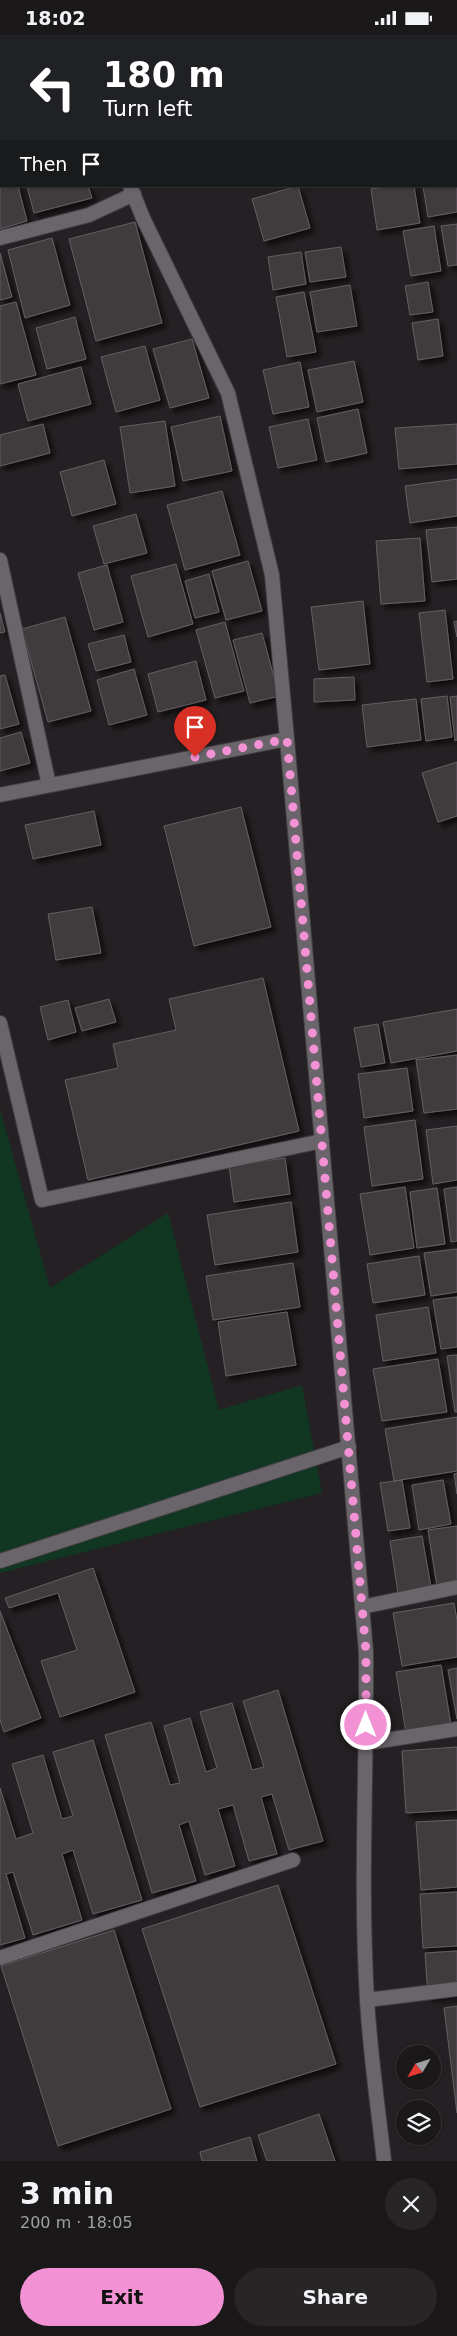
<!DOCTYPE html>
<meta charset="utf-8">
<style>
body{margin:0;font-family:"DejaVu Sans",sans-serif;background:#282527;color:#f1f3f6;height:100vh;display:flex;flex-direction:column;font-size:19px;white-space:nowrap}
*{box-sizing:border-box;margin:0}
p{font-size:16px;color:#a0a0a2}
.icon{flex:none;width:28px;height:28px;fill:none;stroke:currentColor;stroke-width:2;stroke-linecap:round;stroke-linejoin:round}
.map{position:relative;height:2126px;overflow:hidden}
.panel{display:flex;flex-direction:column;background:#1b181a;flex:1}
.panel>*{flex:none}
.guide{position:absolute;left:0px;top:0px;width:458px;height:152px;box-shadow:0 1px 4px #0004,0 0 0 1px #393739;background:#202124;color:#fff;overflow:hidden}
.needle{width:32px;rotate:232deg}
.fabs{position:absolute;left:396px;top:2010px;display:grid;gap:10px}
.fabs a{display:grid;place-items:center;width:45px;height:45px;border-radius:50%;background:#1b181a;box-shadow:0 1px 4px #0004,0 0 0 1px #393739;font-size:25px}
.pin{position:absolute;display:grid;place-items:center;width:42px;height:42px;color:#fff;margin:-51px -21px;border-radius:50% 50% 50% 0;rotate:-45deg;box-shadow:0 0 5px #0007}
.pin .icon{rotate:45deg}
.me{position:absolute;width:55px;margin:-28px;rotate:0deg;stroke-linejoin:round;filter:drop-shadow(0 0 4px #0008)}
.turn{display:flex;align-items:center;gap:18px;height:105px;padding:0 20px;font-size:22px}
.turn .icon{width:65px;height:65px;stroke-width:2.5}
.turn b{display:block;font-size:35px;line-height:42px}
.then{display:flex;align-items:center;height:48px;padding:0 20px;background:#0003;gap:10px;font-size:19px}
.round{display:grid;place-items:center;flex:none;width:52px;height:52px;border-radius:26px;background:#282527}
.head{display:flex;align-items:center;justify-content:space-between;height:85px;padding:0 20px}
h1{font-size:30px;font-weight:700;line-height:38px}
.cta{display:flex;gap:10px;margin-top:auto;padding:10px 20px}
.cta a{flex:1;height:58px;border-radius:30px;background:#f391d5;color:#111;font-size:20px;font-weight:700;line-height:58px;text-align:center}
.cta a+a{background:#282527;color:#f1f3f6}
.status{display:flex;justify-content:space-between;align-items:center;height:35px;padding:0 25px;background:#1b181a;direction:ltr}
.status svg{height:14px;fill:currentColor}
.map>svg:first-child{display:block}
.green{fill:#113723}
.building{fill:#3f3a3e;stroke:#645f63;filter:url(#shadow)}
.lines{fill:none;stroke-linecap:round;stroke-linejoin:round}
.minor-casing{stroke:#423e42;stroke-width:16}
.tertiary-casing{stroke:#423e42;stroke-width:16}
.minor{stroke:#6a656a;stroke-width:14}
.tertiary{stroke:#6a656a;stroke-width:14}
.route{stroke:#f391d5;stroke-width:9;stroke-dasharray:0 16.2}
</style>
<div class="status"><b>18:02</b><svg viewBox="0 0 49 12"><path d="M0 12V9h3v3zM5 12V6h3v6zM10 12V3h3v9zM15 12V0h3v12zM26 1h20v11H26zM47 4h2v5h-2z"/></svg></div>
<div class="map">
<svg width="457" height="2126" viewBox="0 0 457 2126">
<defs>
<filter id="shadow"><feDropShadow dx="4.5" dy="4.5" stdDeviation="2.5" flood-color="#0009"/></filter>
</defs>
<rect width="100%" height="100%" fill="#242023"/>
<path class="green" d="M0,1074L50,1253L168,1178L219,1375L302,1350L322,1458L0,1538Z"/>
<path class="building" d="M0,0H13L14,1H1L0,13Z
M342,0H433L434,1H342Z
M0,19H1L0,89Z
M0,101L1,151H18L27,186L0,194Z
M457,139V177L428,182L423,151H456Z
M27,151H88L92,163L34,178Z
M298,151L310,193L264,206L252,164Z
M390,151H414L420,188L377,195L371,154Z
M135,187L162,288L96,306L69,204Z
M457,189V230L448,231L441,191Z
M434,191L441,236L411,241L403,196Z
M52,203L70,270L25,283L8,215Z
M341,212L346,242L310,247L305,217Z
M301,217L306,249L273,255L268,222Z
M0,218L12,262L0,265Z
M428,247L433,277L410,280L405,251Z
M350,250L357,291L317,297L310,257Z
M304,257L316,317L287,322L276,262Z
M16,267L36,340L0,349V271Z
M75,282L86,324L47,334L36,293Z
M438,284L443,321L418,325L412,288Z
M192,304L209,363L170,373L153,314Z
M145,311L160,365L116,377L101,322Z
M354,326L363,367L317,377L308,335Z
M300,327L309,372L273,379L263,335Z
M81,332L91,369L28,386L18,349Z
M358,374L367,418L326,427L317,383Z
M220,381L232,436L183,446L171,392Z
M308,384L317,425L278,433L269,392Z
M165,386L175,451L130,458L120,392Z
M43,389L50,418L0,431V400Z
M457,389V429L399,434L395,393Z
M104,425L116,469L72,481L60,437Z
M457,444V481L410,488L405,451Z
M222,456L240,520L185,535L167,470Z
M136,479L147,518L104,529L93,491Z
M457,492V544L432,547L426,495Z
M420,503L425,566L381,569L376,506Z
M248,526L262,576L226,585L212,536Z
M176,529L193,589L148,602L131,541Z
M107,530L123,587L94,595L78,538Z
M209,539L219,577L195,583L185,546Z
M363,566L370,629L319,635L311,572Z
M445,575L453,644L427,647L419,578Z
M0,578L5,597L0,598Z
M65,582L91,676L48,687L22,594Z
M457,586V602L454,587Z
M225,587L244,656L215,663L196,595Z
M262,598L279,661L250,668L233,605Z
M124,600L131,627L96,636L88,609Z
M196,626L206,665L158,677L148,639Z
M134,634L147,680L109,690L97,645Z
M5,640L19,689L0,694V641Z
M354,642L355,665L314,667V644Z
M447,661L452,702L426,706L421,664Z
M457,661V705L455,706L450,662Z
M416,664L421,705L367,712L362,670Z
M21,697L30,728L0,736V703Z
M457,727V781L438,787L422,738Z
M241,772L271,892L194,911L164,791Z
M94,776L101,810L33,824L25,790Z
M92,872L101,918L56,925L48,879Z
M263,943L299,1096L88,1145L65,1045L118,1033L113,1009L176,995L169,964Z
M109,964L116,987L82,996L75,973Z
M68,965L76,997L48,1005L40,972Z
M457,974V1016L391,1028L383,987Z
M378,989L385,1028L361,1032L354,993Z
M457,1020V1074L424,1078L416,1025Z
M407,1033L413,1076L364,1083L358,1039Z
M415,1085L423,1144L372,1151L364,1092Z
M457,1091V1145L433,1149L426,1095Z
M285,1123L290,1159L234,1167L229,1131Z
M405,1152L414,1213L370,1220L360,1159Z
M457,1152V1206L451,1207L444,1154Z
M437,1153L445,1209L417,1213L410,1157Z
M291,1167L298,1217L215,1230L207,1180Z
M457,1214V1257L431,1261L424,1218Z
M419,1221L425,1260L373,1268L367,1229Z
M293,1228L300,1272L213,1285L206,1241Z
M457,1262V1312L441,1314L433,1265Z
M428,1272L436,1318L383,1326L376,1280Z
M287,1277L296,1330L226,1341L218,1287Z
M457,1320V1377H455L447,1321Z
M438,1324L447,1377L382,1386L373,1334Z
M457,1382V1436L394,1446L385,1394Z
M457,1438V1459L454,1439Z
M402,1445L410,1493L388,1496L380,1448Z
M443,1445L451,1489L419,1495L412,1450Z
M457,1491V1547L437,1551L428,1495Z
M422,1501L431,1552L398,1558L390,1506Z
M93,1533L135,1657L60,1682L41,1626L77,1615L58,1558L9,1573L5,1563Z
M454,1568L457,1585V1622L402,1631L393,1578Z
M0,1576L41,1683L4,1697L0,1685Z
M441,1630L451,1690L406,1698L396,1637Z
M457,1633V1684L448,1635Z
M278,1655L323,1806L289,1815L272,1759L261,1762L277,1819L249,1826L233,1770L218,1774L235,1831L205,1840L189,1786L179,1790L196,1846L152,1858L105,1700L151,1687L170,1750L180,1748L164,1691L190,1683L206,1737L217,1733L200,1677L232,1668L252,1735L264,1732L243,1666Z
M93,1705L142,1865L93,1879L73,1815L62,1819L82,1885L33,1900L13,1837L6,1839L25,1903L0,1910V1753L16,1804L33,1798L12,1729L43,1720L62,1784L73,1781L53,1717Z
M457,1712V1775L406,1778L402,1716Z
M457,1785V1852L421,1855L416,1787Z
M278,1850L336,2029L200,2072L142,1894Z
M457,1857V1911L423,1913L420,1859Z
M114,1895L171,2074L58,2111L1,1931Z
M457,1916V1960L428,1962L425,1918Z
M457,1971V2078L444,1973Z
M319,2079L335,2126H267L258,2100Z
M250,2102L257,2126H202L200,2117Z"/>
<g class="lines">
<defs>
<path id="minor" d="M68,0V1
M130,151L143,183L228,358L272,540L287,704
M0,203L89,180L134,159
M0,525L49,750
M0,988L42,1165L322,1106
M0,1526L349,1412
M362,1572L457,1552
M367,1708L457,1694
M0,1923L293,1825
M367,1965L457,1954"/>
<path id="tertiary" d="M0,760L287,704L366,1617C367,1733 360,1849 367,1964C370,2018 378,2072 384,2126"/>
</defs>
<use href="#minor" class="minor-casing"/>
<use href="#tertiary" class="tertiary-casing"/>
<use href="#minor" class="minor"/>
<use href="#tertiary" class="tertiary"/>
</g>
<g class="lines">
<path class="route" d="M195,722L287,704L366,1617V1690"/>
</g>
</svg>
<div class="fabs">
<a><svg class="needle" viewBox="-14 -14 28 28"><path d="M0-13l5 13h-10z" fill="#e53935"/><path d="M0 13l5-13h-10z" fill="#a0a0a2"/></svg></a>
<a><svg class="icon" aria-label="layers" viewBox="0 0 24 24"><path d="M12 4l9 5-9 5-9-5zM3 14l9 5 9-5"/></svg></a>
</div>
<div class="pin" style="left:195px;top:722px;background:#d93025"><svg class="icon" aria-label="arrive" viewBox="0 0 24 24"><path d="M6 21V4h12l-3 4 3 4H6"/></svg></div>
<svg class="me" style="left:366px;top:1690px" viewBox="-20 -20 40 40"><circle r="17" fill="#f391d5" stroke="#fff" stroke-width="3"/><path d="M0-11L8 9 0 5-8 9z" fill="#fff"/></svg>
<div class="guide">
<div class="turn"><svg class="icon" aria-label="left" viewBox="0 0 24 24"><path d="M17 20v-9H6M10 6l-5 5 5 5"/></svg><div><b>180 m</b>Turn left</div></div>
<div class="then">Then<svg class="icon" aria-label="arrive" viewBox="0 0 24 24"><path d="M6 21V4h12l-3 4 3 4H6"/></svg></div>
</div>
</div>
<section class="panel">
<div class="head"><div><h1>3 min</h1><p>200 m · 18:05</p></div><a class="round"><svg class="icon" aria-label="close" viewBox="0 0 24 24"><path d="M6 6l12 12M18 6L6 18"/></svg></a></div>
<div class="cta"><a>Exit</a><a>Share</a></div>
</section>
